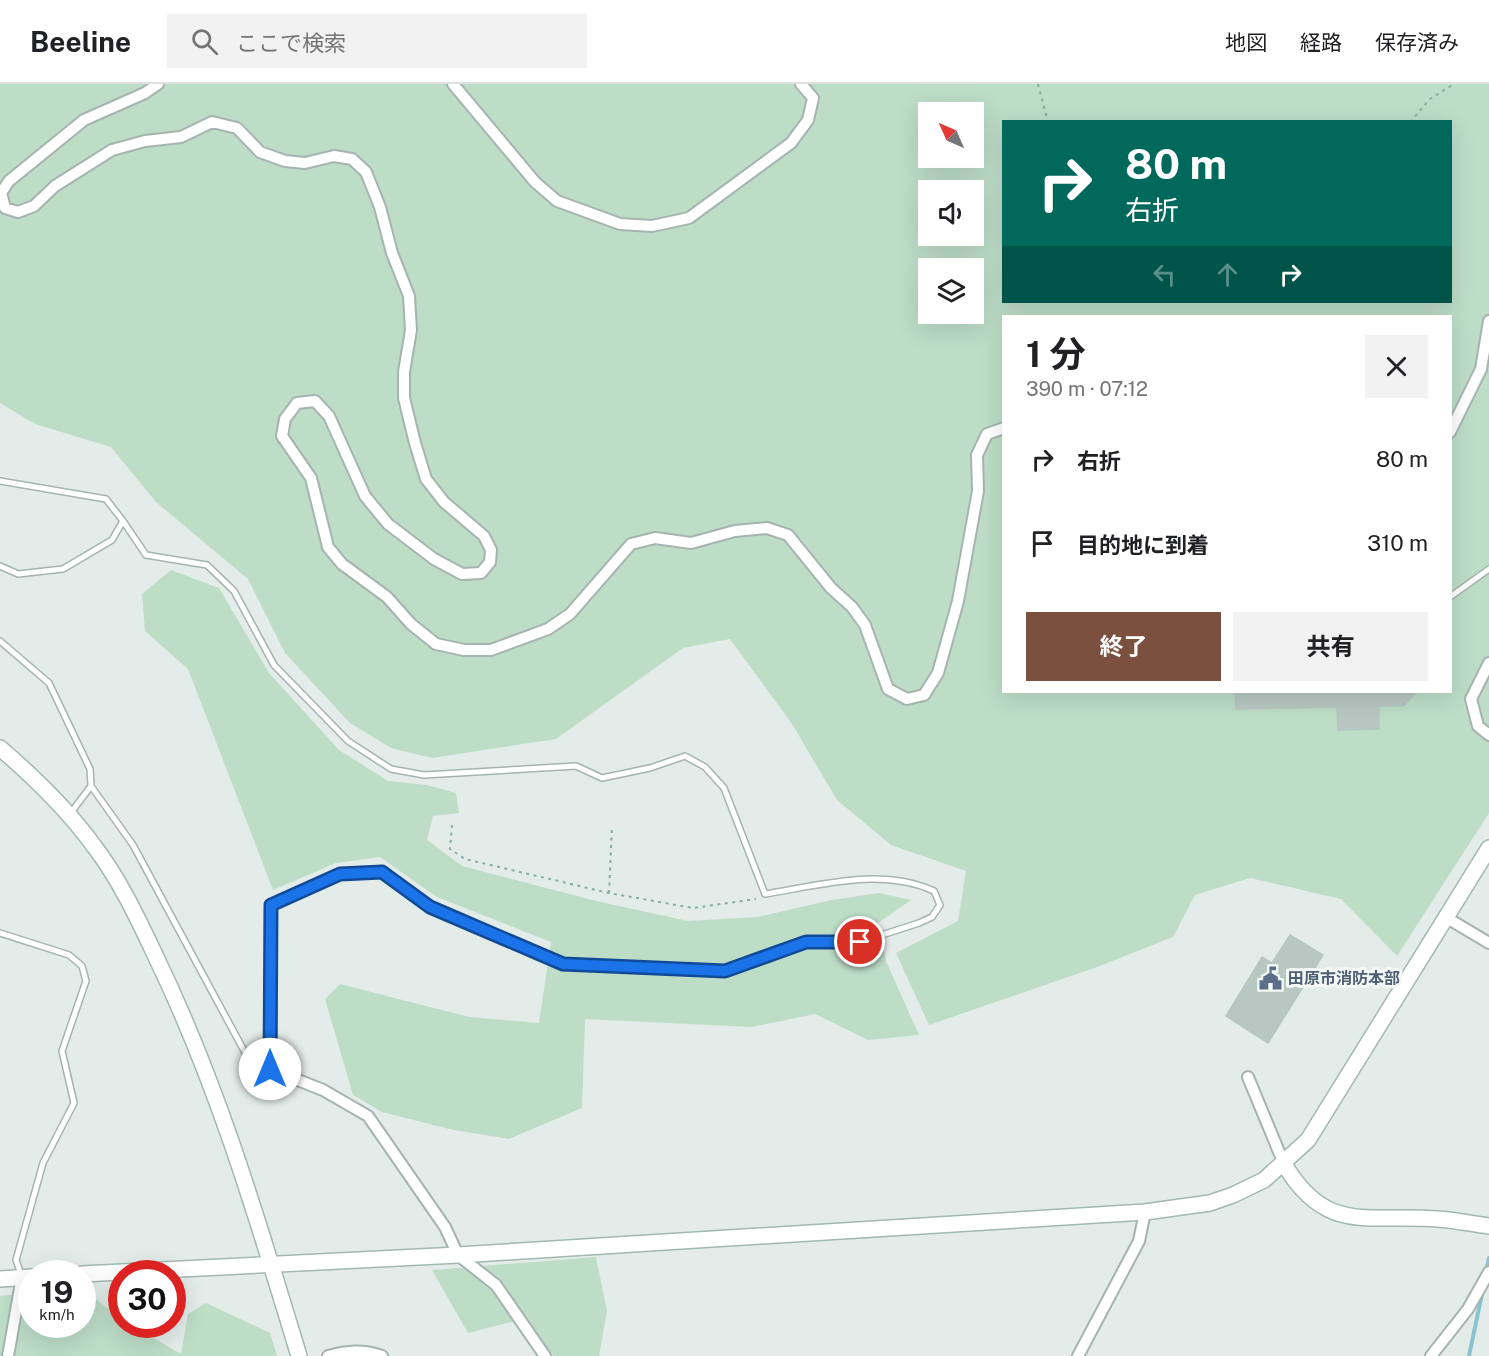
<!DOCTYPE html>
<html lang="ja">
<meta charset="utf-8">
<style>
body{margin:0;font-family:"Public Sans","Noto Sans JP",sans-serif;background:#f2f2f2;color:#202124;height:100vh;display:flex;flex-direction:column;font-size:22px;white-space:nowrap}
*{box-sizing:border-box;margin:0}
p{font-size:20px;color:#757577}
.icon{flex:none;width:33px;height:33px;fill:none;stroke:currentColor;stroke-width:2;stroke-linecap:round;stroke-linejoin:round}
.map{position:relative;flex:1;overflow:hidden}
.sheet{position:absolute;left:1002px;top:231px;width:450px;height:378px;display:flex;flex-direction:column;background:#fff;border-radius:0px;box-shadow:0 6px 24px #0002}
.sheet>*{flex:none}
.banner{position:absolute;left:1002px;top:36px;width:450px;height:183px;border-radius:0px;box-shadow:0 6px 24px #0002;background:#00695c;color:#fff;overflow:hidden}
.needle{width:39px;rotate:315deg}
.buttons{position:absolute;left:918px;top:18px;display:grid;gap:12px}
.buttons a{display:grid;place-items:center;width:66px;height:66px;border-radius:0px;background:#fff;box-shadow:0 6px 24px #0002;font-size:30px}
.speed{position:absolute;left:18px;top:1176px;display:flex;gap:12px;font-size:30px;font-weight:700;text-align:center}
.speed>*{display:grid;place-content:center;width:78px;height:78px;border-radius:50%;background:#fff;box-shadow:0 6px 24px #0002;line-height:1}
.speed small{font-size:15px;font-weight:400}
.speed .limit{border:9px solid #d22;background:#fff;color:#111}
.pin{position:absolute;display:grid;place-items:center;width:51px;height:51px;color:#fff;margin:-26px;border:3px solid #fff;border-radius:50%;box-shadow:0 2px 6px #0007}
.me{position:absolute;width:66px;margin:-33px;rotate:0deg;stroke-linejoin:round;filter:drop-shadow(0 0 4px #0008)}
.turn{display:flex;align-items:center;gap:21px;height:126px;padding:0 24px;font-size:27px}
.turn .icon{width:78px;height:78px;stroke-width:2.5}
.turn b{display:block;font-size:42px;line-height:51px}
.lanes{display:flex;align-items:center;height:57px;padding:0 24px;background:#0003;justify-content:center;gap:30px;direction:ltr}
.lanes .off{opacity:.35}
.round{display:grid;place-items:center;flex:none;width:63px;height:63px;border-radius:0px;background:#f2f2f2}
.head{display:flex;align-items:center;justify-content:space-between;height:102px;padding:0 24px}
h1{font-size:36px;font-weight:700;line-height:45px}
.button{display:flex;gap:12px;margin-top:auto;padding:12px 24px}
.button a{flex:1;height:69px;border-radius:0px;background:#7c503f;color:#fff;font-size:24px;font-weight:700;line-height:69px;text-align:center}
.button a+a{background:#f2f2f2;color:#202124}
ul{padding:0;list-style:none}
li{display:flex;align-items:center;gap:18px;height:84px;padding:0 24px}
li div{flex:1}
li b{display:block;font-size:22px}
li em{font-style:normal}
header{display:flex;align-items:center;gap:36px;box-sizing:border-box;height:84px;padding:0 30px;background:#fff;border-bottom:2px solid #e0e0e0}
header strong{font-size:28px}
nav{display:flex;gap:33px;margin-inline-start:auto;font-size:21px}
.search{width:420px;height:54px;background:#f2f2f2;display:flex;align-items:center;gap:15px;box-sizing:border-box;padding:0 21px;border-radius:0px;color:#757577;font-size:22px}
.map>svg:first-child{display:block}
.green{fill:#bdddc7;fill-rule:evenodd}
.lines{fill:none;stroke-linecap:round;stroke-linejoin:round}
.stream{stroke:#8dc2d0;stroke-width:4}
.building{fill:#b8c7c2;stroke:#b6c6c0;stroke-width:1.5}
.lane-casing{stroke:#a6b4b0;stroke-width:8}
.street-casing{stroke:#a6b4b0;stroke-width:14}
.secondary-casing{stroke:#a2b8b1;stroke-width:18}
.path{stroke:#85afa3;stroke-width:2;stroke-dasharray:3 4.5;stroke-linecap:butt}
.lane{stroke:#fff;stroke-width:5}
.street{stroke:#fff;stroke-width:10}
.secondary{stroke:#fff;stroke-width:15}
.route-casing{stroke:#114b97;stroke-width:15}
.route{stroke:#1a73e8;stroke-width:10}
.labels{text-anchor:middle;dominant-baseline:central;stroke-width:6;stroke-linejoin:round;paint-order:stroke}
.service-label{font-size:16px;font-weight:bold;fill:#4e5e75;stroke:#f4f9f6;text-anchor:start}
</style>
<header>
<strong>Beeline</strong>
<div class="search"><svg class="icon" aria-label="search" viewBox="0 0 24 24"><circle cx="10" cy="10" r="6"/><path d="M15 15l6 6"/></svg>ここで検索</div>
<nav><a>地図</a><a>経路</a><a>保存済み</a></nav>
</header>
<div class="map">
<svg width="1489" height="1272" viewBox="0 0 1489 1272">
<rect width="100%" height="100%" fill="#e3ece9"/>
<path class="green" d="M0,0H1489V729L1397,872L1341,815L1250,794L1195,811L1173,853L1097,883L929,941L896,869L958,837L966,787L891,761L837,716L792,640L730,555L683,564L556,655L432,674L391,664L350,639L285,569L248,495L156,418L111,363L35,340L0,319ZM928,28H974V74H928ZM1004,38H1450V218H1004ZM928,106H974V152H928ZM928,184H974V230H928ZM1004,232H1450V608H1004Z
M171,486L219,504L269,589L339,666L388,697L427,701L456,709L459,729L433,732L427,756L462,782L596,817L688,837L758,833L832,816L879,809L911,816L878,839L886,877L919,951L868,956L815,930L752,943L585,935L582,1024L509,1055L449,1045L382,1028L353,1011L325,915L340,900L469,933L539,939L551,858L437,813L380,773L336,779L273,806L188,585L145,547L142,510Z
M596,1173L607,1227L599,1272H553L527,1234L468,1249L432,1186Z
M83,1205L121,1235L122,1240L131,1241L181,1270L188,1230L206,1219L270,1249L277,1272H0V1212L31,1209L32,1240H82Z"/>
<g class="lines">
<path class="stream" d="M1486,1188L1489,1174
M1469,1272L1482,1210"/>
</g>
<path class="building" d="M1235,608H1417L1403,622H1379V645L1338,646L1337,623L1236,625Z
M1290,851L1323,871L1268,959L1226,932L1262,873L1272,879Z"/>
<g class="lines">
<defs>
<path id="lane" d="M0,397L106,415L123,437L112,456L63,485L18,490L0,482
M123,437L146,471L207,481L234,507L274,581L348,657L391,685L424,691L576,682L602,694L650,684L685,672L705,683L724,704L765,810C821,801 881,783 934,807L940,821L932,833L919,839L860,858H806L725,887L563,880L430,823L382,788L340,790L271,821
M1450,513L1489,485
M0,557L49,599L90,685L91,702L70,730
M91,702L133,761L249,976L270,985
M0,849L69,871L82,882L86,897L62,967L74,1019L43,1079L16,1176L22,1193"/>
<path id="street" d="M158,0L145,9L84,36L9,97L1,109L5,124L18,128L34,122L55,102L112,66L145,57L181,53L212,38L237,44L260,68L285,77L305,79L334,72L352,75L366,88L380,123L392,169L409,212L411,246L404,288V314L415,359L426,395L444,418L484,452L491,466L490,478L481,489L462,490L434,475L388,440L365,412L329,332L315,317L297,319L285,335L282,352L311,394L328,463L342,480L387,513L411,540L436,560L464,566H491L548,545L570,530L631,460L655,454L691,459L735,447L767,444L788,451L831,504L852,523L865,541L888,605L907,615L924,611L938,589L958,517L978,407L977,371L987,350L1004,344
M453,0L535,98L557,117L620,140L652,142L689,134L791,59L808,36L813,14L801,0
M1450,348L1481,285L1489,237
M1489,579L1471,615L1478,642L1489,651
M271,821L270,985L323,1006L368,1032L445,1143L458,1171L496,1201L545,1272
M1447,834L1489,859
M1248,993L1284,1080
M8,1272L22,1193
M328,1272C347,1267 363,1265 382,1272
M1078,1272L1139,1157L1145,1128
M1431,1272L1468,1225L1489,1188"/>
<path id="secondary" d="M0,664C35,694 67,725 94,762C120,796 138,835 156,873C218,1001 258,1137 299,1272
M1284,1080C1327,1152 1368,1129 1438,1135C1455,1136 1472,1140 1489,1142
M82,1190L458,1171L1145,1128L1210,1119L1233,1111L1264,1096L1308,1056L1489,764
M0,1195L32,1193"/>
</defs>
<use href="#lane" class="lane-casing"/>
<use href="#street" class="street-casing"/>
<use href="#secondary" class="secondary-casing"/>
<path class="path" d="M1038,0L1048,38
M1410,38L1430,15L1454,0
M452,741L450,765L465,775L609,809L693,824L756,815
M609,809L612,743"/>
<use href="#lane" class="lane"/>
<use href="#street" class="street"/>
<use href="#secondary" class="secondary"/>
</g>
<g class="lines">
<defs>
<path id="route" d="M270,985L271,821L340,790L382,788L430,823L563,880L725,887L806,858H860"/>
</defs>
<use href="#route" class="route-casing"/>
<use href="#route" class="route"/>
</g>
<defs>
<symbol id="civic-bare" viewBox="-9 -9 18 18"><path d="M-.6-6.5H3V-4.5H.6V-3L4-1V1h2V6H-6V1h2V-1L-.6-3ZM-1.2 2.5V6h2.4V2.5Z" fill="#5c6f8a" stroke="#f4f9f6" stroke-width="2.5" paint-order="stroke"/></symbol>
</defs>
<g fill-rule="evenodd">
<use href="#civic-bare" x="1254" y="878" width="33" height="33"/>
</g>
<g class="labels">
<g class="service-label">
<text x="1288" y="894">田原市消防本部</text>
</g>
</g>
</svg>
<div class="buttons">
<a><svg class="needle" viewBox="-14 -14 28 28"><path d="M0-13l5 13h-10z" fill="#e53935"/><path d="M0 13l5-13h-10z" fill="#757577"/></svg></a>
<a><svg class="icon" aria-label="sound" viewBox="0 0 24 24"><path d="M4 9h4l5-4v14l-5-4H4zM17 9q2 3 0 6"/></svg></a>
<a><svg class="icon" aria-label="layers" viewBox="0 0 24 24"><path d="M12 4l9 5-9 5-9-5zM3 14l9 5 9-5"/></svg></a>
</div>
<div class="speed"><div>19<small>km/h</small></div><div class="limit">30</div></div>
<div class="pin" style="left:860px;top:858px;background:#d93025"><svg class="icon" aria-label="arrive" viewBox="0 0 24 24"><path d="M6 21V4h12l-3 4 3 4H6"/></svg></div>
<svg class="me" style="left:270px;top:985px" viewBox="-20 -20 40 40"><circle r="19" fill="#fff"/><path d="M0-13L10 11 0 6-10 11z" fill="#1a73e8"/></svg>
<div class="banner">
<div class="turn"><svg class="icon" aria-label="right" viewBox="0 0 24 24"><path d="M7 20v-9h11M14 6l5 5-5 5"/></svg><div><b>80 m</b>右折</div></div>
<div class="lanes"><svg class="icon off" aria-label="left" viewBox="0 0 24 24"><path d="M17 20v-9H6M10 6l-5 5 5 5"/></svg><svg class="icon off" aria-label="ahead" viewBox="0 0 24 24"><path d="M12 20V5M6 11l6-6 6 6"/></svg><svg class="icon" aria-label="right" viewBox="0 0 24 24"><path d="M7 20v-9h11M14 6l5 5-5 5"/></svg></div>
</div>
<section class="sheet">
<div class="head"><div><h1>1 分</h1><p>390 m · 07:12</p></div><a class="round"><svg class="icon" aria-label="close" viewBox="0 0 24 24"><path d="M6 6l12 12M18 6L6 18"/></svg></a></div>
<ul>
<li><svg class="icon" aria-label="right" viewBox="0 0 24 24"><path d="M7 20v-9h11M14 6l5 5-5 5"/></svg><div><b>右折</b></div><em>80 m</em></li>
<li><svg class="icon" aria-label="arrive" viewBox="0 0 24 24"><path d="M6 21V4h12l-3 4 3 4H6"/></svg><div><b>目的地に到着</b></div><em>310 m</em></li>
</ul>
<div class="button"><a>終了</a><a>共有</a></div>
</section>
</div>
